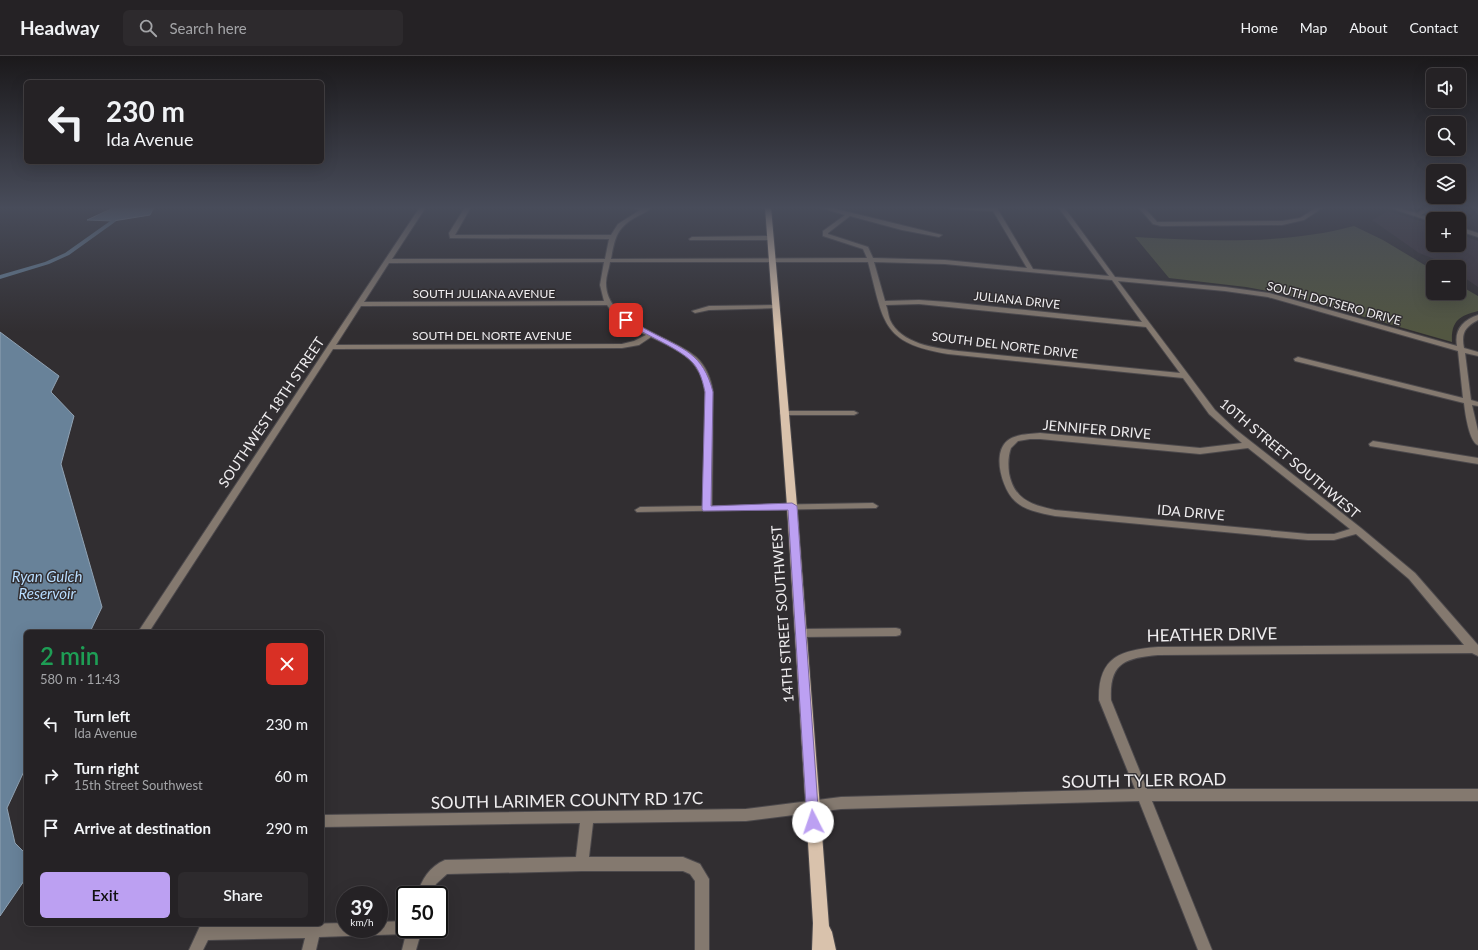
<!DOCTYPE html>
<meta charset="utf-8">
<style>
body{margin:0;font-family:Lato,sans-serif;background:#2d2a2d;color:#f1f3f6;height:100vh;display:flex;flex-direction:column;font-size:15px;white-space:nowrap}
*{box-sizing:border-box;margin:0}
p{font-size:13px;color:#a3a4a7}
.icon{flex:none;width:22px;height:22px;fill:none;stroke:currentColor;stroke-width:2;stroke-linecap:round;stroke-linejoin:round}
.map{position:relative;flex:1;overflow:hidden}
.details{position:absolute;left:24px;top:574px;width:300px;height:296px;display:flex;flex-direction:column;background:#252225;border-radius:6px;box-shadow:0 4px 16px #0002,0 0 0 1px #423f42}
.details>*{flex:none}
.hud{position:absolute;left:24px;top:24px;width:300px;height:84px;border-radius:6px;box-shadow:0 4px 16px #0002,0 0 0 1px #423f42;background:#252225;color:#f1f3f6;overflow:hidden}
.fabs{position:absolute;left:1426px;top:12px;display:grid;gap:8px}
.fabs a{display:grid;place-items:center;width:40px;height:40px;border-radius:6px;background:#252225;box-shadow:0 4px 16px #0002,0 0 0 1px #423f42;font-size:20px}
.speed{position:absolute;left:336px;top:830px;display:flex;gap:8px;font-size:20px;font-weight:700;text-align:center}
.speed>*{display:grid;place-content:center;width:52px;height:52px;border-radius:50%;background:#252225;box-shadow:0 4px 16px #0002,0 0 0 1px #423f42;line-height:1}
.speed small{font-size:10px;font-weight:400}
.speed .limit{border:2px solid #111;border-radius:6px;background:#fff;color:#111}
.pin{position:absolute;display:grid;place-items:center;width:34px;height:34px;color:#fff;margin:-17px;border-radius:8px;box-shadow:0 2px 6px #0006}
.me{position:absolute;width:44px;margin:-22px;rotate:356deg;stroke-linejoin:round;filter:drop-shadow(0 0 3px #0008)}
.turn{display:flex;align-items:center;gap:14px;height:84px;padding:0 16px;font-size:18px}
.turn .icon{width:52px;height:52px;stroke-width:2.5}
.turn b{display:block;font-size:28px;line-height:34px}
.round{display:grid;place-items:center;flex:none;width:42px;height:42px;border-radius:6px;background:#2d2a2d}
.overview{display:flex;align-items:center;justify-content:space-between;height:68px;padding:0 16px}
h1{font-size:24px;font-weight:600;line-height:30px;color:#1e9e55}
.primary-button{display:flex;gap:8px;margin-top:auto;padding:8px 16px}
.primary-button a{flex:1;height:46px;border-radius:6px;background:#bca0f2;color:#111;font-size:16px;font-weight:600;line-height:46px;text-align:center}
.primary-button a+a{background:#2d2a2d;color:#f1f3f6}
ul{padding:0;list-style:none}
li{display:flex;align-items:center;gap:12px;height:52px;padding:0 16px}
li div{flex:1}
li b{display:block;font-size:15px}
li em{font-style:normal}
header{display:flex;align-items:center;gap:24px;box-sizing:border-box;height:56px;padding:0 20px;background:#252225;border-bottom:1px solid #423f42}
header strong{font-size:19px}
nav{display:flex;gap:22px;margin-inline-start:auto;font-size:14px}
.search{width:280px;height:36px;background:#2d2a2d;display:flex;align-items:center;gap:10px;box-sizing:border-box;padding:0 14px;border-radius:6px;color:#a3a4a7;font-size:15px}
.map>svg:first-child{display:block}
.built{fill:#3e363e}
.green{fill:#525641}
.water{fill:#688299;stroke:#90a2b3}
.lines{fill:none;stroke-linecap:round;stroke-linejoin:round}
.canal{fill:#688299;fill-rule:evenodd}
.minor-casing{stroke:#4c494c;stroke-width:2}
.major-casing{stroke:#4c494c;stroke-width:2}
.minor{fill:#84796f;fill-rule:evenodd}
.major{fill:#d9c2ac;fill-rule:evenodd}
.route{fill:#bca0f2;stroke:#7a689d}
.labels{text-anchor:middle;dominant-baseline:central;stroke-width:3;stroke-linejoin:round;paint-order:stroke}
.far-street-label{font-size:12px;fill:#efedef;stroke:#312e31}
.street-label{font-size:14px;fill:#efedef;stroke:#312e31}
.water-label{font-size:15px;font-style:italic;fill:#b8ddff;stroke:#312e31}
.near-street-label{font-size:17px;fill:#efedef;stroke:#312e31}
</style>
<header>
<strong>Headway</strong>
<div class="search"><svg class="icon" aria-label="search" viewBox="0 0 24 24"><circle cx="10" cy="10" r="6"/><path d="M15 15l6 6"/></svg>Search here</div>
<nav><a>Home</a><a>Map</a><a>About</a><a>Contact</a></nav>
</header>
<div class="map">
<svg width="1478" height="894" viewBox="0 0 1478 894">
<rect width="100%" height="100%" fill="#312e31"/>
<path class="built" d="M1388,155L1433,169V189H1459V178L1478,185V231L1459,218V211H1450L1445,207L1419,197L1372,164Z"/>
<path class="green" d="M1354,170L1383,184L1433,214V237H1459V229L1478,240V255C1459,260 1451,265 1452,286L1284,238L1246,231L1169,222L1135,181C1207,185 1283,189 1354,170Z"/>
<path class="water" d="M115,151H131L134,153L154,151L150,159L113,165L87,164Z
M0,276L59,320L51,336L74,360L61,408L102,551L90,576H26V711L7,752L15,787L26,798V822L0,860Z"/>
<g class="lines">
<path class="canal" d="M113,163L116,165L115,166L69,199L49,208L0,223V219L45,206L65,197Z"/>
<defs>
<path id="minor" d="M420,151H426L392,203H605L609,183L450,182L449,177L465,151H471L455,179H611L618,168L640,154L630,151H653C648,155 642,158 636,161C617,172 615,181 611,203L867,202L863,193L823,180V175L845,159L818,151H828L942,179L939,181L902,174L850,160L828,177V178L868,191L873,202L945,204L1027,212L993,155L951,153L948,151L997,152L1033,213L1109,220L1058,151H1064L1115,221L1225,231L1269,237L1457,290C1454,274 1463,264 1478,259V264C1465,271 1461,277 1464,292L1478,296V300L1465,297L1471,344L1478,346V350L1472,349L1478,375V389C1469,386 1465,356 1464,347L1295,305L1294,303L1298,301L1463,342L1458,295L1268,241L1225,235L1118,225L1215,354L1235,373L1361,472L1415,517L1478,589V600L1472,597L1158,599C1125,602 1109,607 1111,644L1147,733H1478V745H1152L1212,894H1198L1139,745L841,753L746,765L593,767L589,801H683L700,808L709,823V894H695V825L690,818L683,815H582L447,818L436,828L431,839H417C422,823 429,811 445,804L576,801L580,767L322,771V759L746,753L841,741L1135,733L1099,644C1098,601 1120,594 1158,591L1464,589L1409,523L1356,478L1334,484H1308L1055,460C1041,457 1026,455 1015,445C1002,433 992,398 1007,385C1015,378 1030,378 1040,377L1200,392L1242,387L1209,358L1183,322L948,298C880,287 884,265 868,206H610C609,213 606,220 606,227C606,269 670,278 696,301C706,310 711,323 713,336L712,450L873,447L878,450L876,452L637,456L635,454L640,451L703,450L705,336C701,303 678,294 651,281L639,289L622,292L333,293L149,576H138ZM604,206L600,229L604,245L364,246L389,207ZM874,206L945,208L1112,224L1142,266L948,246L919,244L885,245ZM919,248L1146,271L1180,317L958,295C935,292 901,288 890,264C888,259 888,254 886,249ZM607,249C616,263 631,271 646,279L634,285L622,288L336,289L361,250ZM1030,383H1040L1200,398L1248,392L1350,473L1334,478H1308L1055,454C1032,449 1014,444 1009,417C1008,408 1008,400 1011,392L1018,385Z
M1138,151H1144L1157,166H1161L1282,165L1300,162L1317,151H1324L1304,164L1282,169L1161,170L1153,168Z
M1387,151H1396L1416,157L1428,151H1443L1429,154L1421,159L1435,163H1433V166Z
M1459,171L1478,177V181L1459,175Z
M692,181L770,180L773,182L770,184H690L689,183Z
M776,249L778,250V252L709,254L695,257L692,255L709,250Z
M781,355H854L858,357L854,359H781L780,357Z
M1373,385L1478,402V408L1370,390L1369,388Z
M896,572L900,573L901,576L900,579L896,580L800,581L796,580L795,577L796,574L800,573Z
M405,865V873H422L416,894H402L406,878L319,881L316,894H302L305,882L208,884L203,894H189L201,868H215L214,870L345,867V873H379V866Z"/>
<path id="major" d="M765,151H771L797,450L829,870L832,876L836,894H812L813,867L787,450Z"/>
</defs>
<use href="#minor" class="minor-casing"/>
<use href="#major" class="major-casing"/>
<use href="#minor" class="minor"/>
<use href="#major" class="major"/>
</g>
<linearGradient id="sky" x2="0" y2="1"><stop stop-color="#1b191b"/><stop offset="0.55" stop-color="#484c5a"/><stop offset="1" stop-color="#484c5a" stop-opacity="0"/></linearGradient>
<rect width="1478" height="276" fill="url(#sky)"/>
<path class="route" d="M626,262C635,265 642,272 651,276C683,293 703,297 713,336L711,450L792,447L797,450L819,766L818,770L813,772L808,770L807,766L788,454L703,455L702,453L705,336C703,326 700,315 693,307C680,292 642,278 624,265V263Z"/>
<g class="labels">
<g class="far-street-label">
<text x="484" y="237">SOUTH JULIANA AVENUE</text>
<text transform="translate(1017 244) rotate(6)">JULIANA DRIVE</text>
<text transform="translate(1334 247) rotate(15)">SOUTH DOTSERO DRIVE</text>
<text x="492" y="279">SOUTH DEL NORTE AVENUE</text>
<text transform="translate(1005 289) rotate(7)">SOUTH DEL NORTE DRIVE</text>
</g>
<g class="street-label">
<text transform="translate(271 356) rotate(-56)">SOUTHWEST 18TH STREET</text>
<text transform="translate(1097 373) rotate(5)">JENNIFER DRIVE</text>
<text transform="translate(1290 402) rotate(40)">10TH STREET SOUTHWEST</text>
<text transform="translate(1191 456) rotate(5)">IDA DRIVE</text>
<text transform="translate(782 558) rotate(-94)">14TH STREET SOUTHWEST</text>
</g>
<g class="water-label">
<text x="47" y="520">Ryan Gulch<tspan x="47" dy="17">Reservoir</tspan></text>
</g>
<g class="near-street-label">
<text transform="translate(1212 578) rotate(-1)">HEATHER DRIVE</text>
<text transform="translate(1144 724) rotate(-1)">SOUTH TYLER ROAD</text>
<text transform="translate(567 744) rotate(-1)">SOUTH LARIMER COUNTY RD 17C</text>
</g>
</g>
</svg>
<div class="fabs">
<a><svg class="icon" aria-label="sound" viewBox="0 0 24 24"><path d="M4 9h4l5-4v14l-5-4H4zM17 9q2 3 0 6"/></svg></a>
<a><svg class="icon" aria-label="search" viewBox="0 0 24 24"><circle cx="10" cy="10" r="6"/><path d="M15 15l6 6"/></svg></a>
<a><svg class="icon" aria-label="layers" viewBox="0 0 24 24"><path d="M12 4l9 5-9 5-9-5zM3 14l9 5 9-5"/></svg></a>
<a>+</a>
<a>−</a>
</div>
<div class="speed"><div>39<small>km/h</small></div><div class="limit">50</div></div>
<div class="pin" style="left:626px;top:264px;background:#d93025"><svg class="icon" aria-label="arrive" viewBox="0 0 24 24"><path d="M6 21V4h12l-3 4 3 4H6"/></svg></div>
<svg class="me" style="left:813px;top:766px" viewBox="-20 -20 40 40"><circle r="19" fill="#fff"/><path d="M0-13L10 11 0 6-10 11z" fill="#bca0f2"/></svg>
<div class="hud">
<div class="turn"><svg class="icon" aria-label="left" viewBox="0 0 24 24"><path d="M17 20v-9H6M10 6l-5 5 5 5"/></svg><div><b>230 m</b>Ida Avenue</div></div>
</div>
<section class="details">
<div class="overview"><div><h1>2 min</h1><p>580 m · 11:43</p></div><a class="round" style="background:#d93025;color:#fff"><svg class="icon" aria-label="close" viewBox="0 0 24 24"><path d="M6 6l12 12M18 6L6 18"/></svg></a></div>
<ul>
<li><svg class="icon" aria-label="left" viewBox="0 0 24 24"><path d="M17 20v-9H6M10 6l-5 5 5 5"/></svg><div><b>Turn left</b><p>Ida Avenue</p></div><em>230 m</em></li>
<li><svg class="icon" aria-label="right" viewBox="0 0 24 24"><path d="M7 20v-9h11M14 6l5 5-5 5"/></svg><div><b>Turn right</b><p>15th Street Southwest</p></div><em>60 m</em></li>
<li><svg class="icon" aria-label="arrive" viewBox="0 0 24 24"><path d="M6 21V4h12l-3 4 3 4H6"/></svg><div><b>Arrive at destination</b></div><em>290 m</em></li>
</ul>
<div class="primary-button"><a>Exit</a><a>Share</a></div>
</section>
</div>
